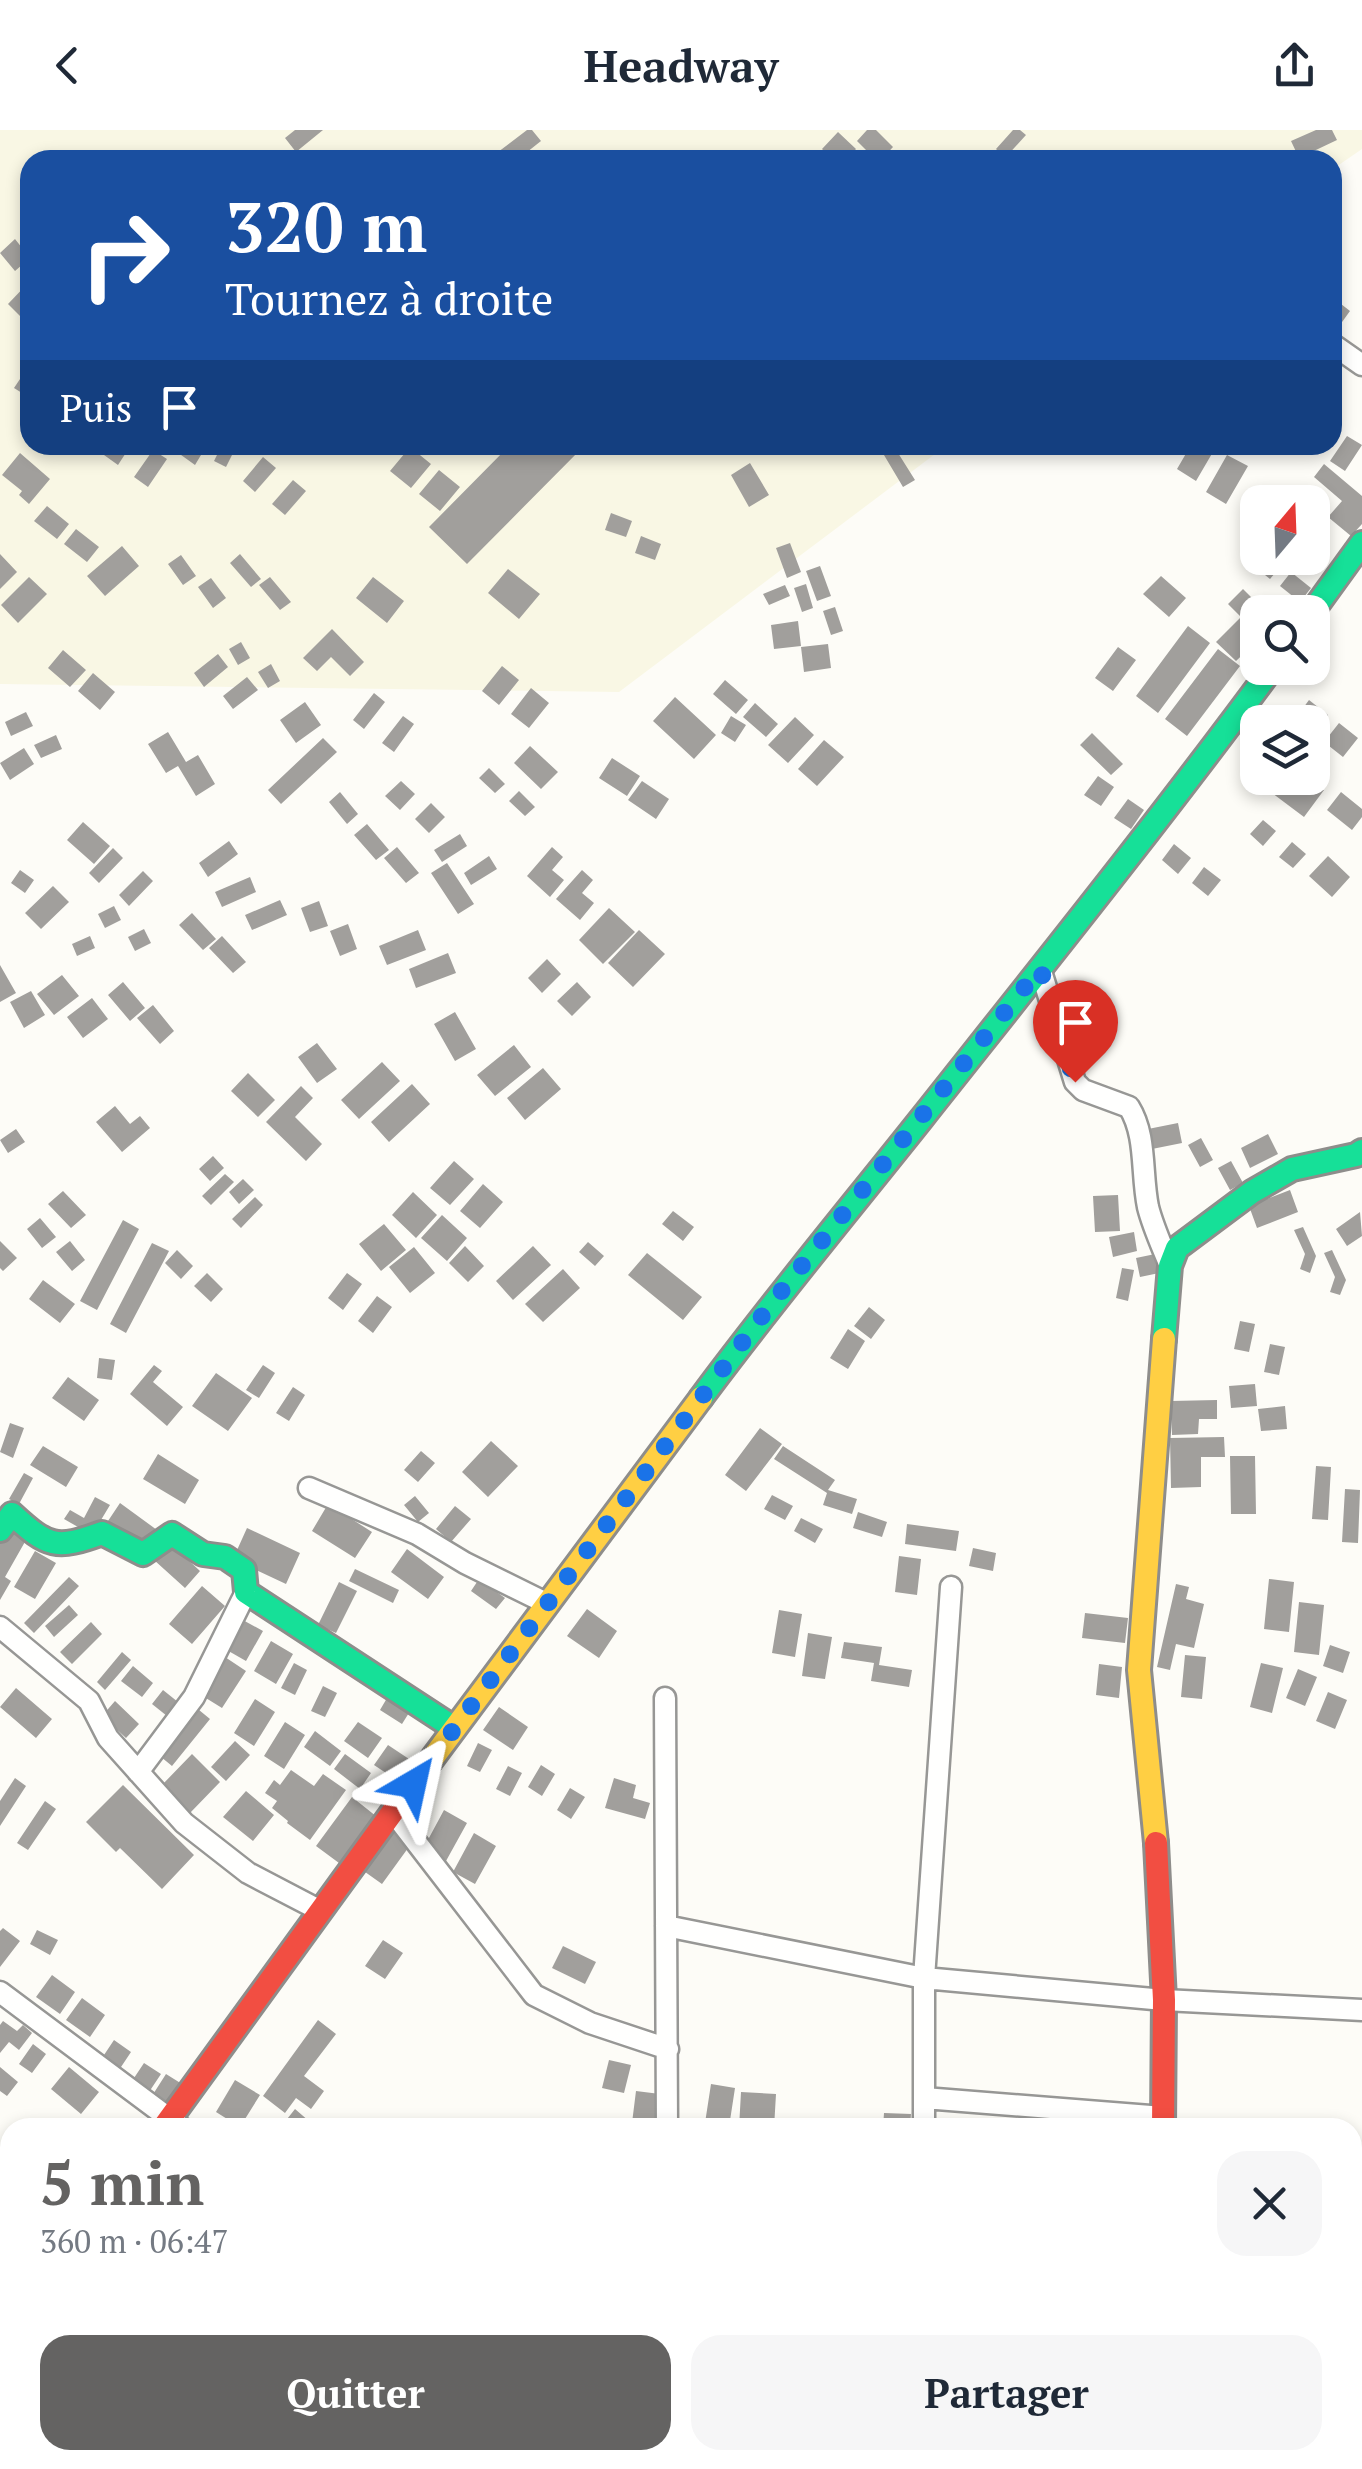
<!DOCTYPE html>
<html lang="fr">
<meta charset="utf-8">
<style>
body{margin:0;font-family:"PT Serif",serif;background:#f6f6f7;color:#1f2937;height:100vh;display:flex;flex-direction:column;font-size:38px;white-space:nowrap}
*{box-sizing:border-box;margin:0}
p{font-size:32px;color:#747a83}
.icon{flex:none;width:55px;height:55px;fill:none;stroke:currentColor;stroke-width:2;stroke-linecap:round;stroke-linejoin:round}
.map{position:relative;flex:1;overflow:hidden}
.sheet{position:absolute;left:0px;top:1988px;width:1362px;height:352px;display:flex;flex-direction:column;background:#fff;border-radius:30px 30px 0 0;box-shadow:0 5px 15px #0003}
.sheet>*{flex:none}
.hud{position:absolute;left:20px;top:20px;width:1322px;height:305px;border-radius:30px;box-shadow:0 5px 15px #0003;background:#1a4fa0;color:#fff;overflow:hidden}
.needle{width:65px;rotate:19deg}
.tools{position:absolute;left:1240px;top:355px;display:grid;gap:20px}
.tools a{display:grid;place-items:center;width:90px;height:90px;border-radius:20px;background:#fff;box-shadow:0 5px 15px #0003;font-size:50px}
.pin{position:absolute;display:grid;place-items:center;width:85px;height:85px;color:#fff;margin:-102px -42px;border-radius:50% 50% 50% 0;rotate:-45deg;box-shadow:0 0 10px #0007}
.pin .icon{rotate:45deg}
.me{position:absolute;width:110px;margin:-55px;rotate:36deg;stroke-linejoin:round;filter:drop-shadow(0 0 8px #0008)}
.turn{display:flex;align-items:center;gap:35px;height:210px;padding:0 40px;font-size:45px}
.turn .icon{width:130px;height:130px;stroke-width:2.5}
.turn b{display:block;font-size:70px;line-height:85px}
.then{display:flex;align-items:center;height:95px;padding:0 40px;background:#0003;gap:20px;font-size:38px}
.round{display:grid;place-items:center;flex:none;width:105px;height:105px;border-radius:30px;background:#f6f6f7}
.head{display:flex;align-items:center;justify-content:space-between;height:170px;padding:0 40px}
h1{font-size:60px;font-weight:700;line-height:75px;color:#646362}
.button{display:flex;gap:20px;margin-top:auto;padding:20px 40px}
.button a{flex:1;height:115px;border-radius:30px;background:#646362;color:#fff;font-size:40px;font-weight:700;line-height:115px;text-align:center}
.button a+a{background:#f6f6f7;color:#1f2937}
header{display:flex;justify-content:space-between;align-items:center;height:130px;padding:0 40px;background:#fff;font-size:45px;font-weight:700}
.map>svg:first-child{display:block}
.farmland{fill:#f9f7e4}
.green{fill:#e7f3d7}
.building{fill:#a19f9c}
.lines{fill:none;stroke-linecap:round;stroke-linejoin:round}
.street-casing{stroke:#979795;stroke-width:25}
.fast-casing{stroke:#8e8d8b;stroke-width:28}
.slow-casing{stroke:#8e8d8b;stroke-width:28}
.jam-casing{stroke:#8e8d8b;stroke-width:28}
.street{stroke:#fffffe;stroke-width:20}
.fast{stroke:#16e098;stroke-width:22}
.slow{stroke:#ffcf43;stroke-width:22}
.jam{stroke:#f24e42;stroke-width:22}
.route{stroke:#1a73e8;stroke-width:18;stroke-dasharray:0 32.4}
</style>
<header><svg class="icon" aria-label="back" viewBox="0 0 24 24"><path d="M15 5l-7 7 7 7"/></svg>Headway<svg class="icon" aria-label="share" viewBox="0 0 24 24"><path d="M12 15V3M7 8l5-5 5 5M5 13v7h14v-7"/></svg></header>
<div class="map">
<svg width="1362" height="2339" viewBox="0 0 1362 2339">
<rect width="100%" height="100%" fill="#fdfcf7"/>
<path class="farmland" d="M0,0H1362V19L1333,39L1332,30H30V315H947L619,562L0,554Z"/>
<path class="green" d="M10,2249V2330H159L152,2339H0V2261Z"/>
<path class="building" d="M295,0H323L296,22L285,8Z
M527,0H532L541,11L517,30H505L498,22Z
M867,0H876L893,17L881,30H876L857,11Z
M1013,0H1020L1026,5L1005,28L996,19Z
M1316,0H1332L1337,10L1299,28L1291,11Z
M838,2L856,19L846,30H833L822,19Z
M15,109L30,128L15,141L0,123Z
M30,151V190L27,193L8,174Z
M1332,167L1350,181L1337,199L1332,195Z
M30,234V268L14,258Z
M1347,306L1362,315L1345,341L1330,331Z
M111,315H131L118,335L104,325Z
M172,315H187L201,325L195,335L170,317Z
M222,315L236,317L226,337L214,331Z
M510,315H585L467,434L429,397Z
M890,315H893L915,350L903,357L881,320Z
M1191,315H1217L1196,351L1177,339Z
M410,317L431,334L411,358L390,341Z
M153,320L167,329L148,357L134,347Z
M20,323L50,349L29,374L19,365L22,361L2,345Z
M1227,325L1248,336L1226,374L1206,362Z
M263,327L276,338L255,362L243,351Z
M750,333L769,365L749,377L731,345Z
M1324,334L1362,366V394L1351,406L1328,387L1342,371L1314,347Z
M439,340L460,357L440,381L419,364Z
M293,350L306,361L285,385L272,374Z
M47,376L69,394L57,409L34,391Z
M611,383L632,391L626,407L605,400Z
M76,399L99,417L87,432L64,414Z
M641,406L661,414L655,430L635,423Z
M1315,406L1328,414L1314,437L1299,428H1312V410Z
M790,413L801,442L787,448L776,418Z
M122,416L139,436L105,466L87,446Z
M0,424L17,442L0,459Z
M240,424L261,449L251,457L230,433Z
M181,425L196,446L183,455L168,434Z
M1255,428H1271L1281,436L1270,449L1250,433Z
M820,436L831,466L817,471L806,441Z
M508,439L540,464L519,489L488,463Z
M1291,442L1311,458L1300,472L1280,456Z
M1161,446L1186,468L1169,487L1143,464Z
M29,447L47,464L18,493L1,475Z
M270,447L291,472L280,480L259,455Z
M373,447L404,471L387,493L356,468Z
M211,448L226,468L213,478L198,457Z
M806,454L813,478L802,482L794,458Z
M785,455L790,466L769,475L763,464Z
M1243,459L1266,482H1258V510L1236,531L1216,512L1241,487L1228,474Z
M835,477L843,501L831,505L823,481Z
M798,491L801,516L774,519L771,495Z
M1188,496L1210,513L1158,583L1136,566Z
M332,499L364,532L350,546L331,527L317,541L303,528Z
M241,512L250,528L238,535L229,519Z
M828,514L831,538L804,542L801,517Z
M1118,517L1136,530L1113,561L1095,548Z
M1218,519L1240,536L1187,606L1165,589Z
M63,520L86,540L70,557L48,538Z
M218,524L228,537L204,557L194,543Z
M271,534L280,551L268,558L258,542Z
M502,536L519,550L499,575L482,561Z
M93,543L115,562L100,580L78,561Z
M247,547L258,560L233,579L223,566Z
M725,550L748,570L736,584L713,564Z
M531,558L549,573L529,598L511,584Z
M374,563L385,572L364,599L353,590Z
M675,567L716,605L694,629L653,591Z
M1309,570L1328,585L1312,605V592H1299L1295,589Z
M305,572L321,595L296,613L280,590Z
M755,573L778,594L766,607L743,587Z
M26,582L33,596L11,606L5,592Z
M403,586L414,594L394,622L382,613Z
M731,586L746,595L735,612L721,603Z
M795,587L814,605L788,633L768,615Z
M1339,593L1358,608L1343,627L1324,612Z
M168,602L186,632L198,625L215,654L196,666L178,636L166,643L148,614Z
M1092,603L1123,634L1111,645L1080,615Z
M56,605L62,619L41,628L34,615Z
M323,608L337,622L281,674L268,660Z
M824,610L844,627L817,656L798,639Z
M530,616L558,642L541,659L514,633Z
M24,618L34,634L10,650L0,633Z
M612,628L640,646L627,666L599,648Z
M1258,633V648H1308L1324,660L1304,687L1248,645Z
M489,638L505,654L495,663L479,648Z
M1098,646L1114,657L1101,676L1084,665Z
M401,651L415,664L400,680L385,666Z
M642,651L669,669L656,689L628,670Z
M519,661L535,677L525,686L509,671Z
M340,662L358,684L347,694L329,672Z
M1341,662L1362,679V687L1352,700L1327,680Z
M1128,669L1144,680L1131,699L1114,688Z
M431,673L445,687L429,703L415,689Z
M1263,690L1276,701L1263,716L1250,704Z
M83,692L110,716L94,734L67,710Z
M367,694L389,720L376,730L354,705Z
M460,704L467,716L442,732L434,720Z
M229,711L238,724L208,747L199,733Z
M1292,712L1306,724L1293,738L1279,727Z
M1174,714L1191,728L1178,744L1162,730Z
M397,717L419,743L406,753L384,728Z
M552,717L563,727L552,740L564,750L550,767L527,746Z
M113,718L123,728L99,753L89,743Z
M489,726L497,739L471,755L464,743Z
M1328,726L1350,747L1332,767L1309,746Z
M447,733L474,774L458,784L431,743Z
M1204,737L1221,750L1208,766L1192,753Z
M20,740L34,750L25,763L11,753Z
M582,740L593,750L582,763L594,773L580,790L556,769Z
M143,741L153,751L129,776L119,765Z
M250,747L256,762L222,777L215,762Z
M53,756L69,772L41,799L25,783Z
M280,770L287,785L252,800L245,785Z
M319,771L328,796L310,802L301,778Z
M114,776L121,790L105,798L98,784Z
M609,778L635,802L603,834L579,810Z
M192,783L216,809L203,820L179,795Z
M348,794L357,819L340,826L330,801Z
M144,799L151,813L135,821L128,807Z
M418,800L426,820L387,835L379,816Z
M639,800L665,824L633,857L608,833Z
M90,806L95,818L77,826L72,814Z
M222,806L246,832L233,843L209,818Z
M448,823L456,843L416,858L409,839Z
M547,829L561,844L542,863L528,848Z
M0,835L16,863L0,872Z
M62,845L79,866L54,885L37,864Z
M123,852L145,878L130,891L108,865Z
M577,852L591,867L572,886L557,871Z
M31,861L45,885L24,898L10,872Z
M92,868L108,889L83,908L67,887Z
M153,875L174,901L160,914L137,888Z
M455,882L476,919L455,931L434,894Z
M317,913L337,939L317,953L298,927Z
M514,915L531,937L495,966L477,945Z
M382,932L400,951L359,989L341,970Z
M543,938L561,959L525,990L507,968Z
M248,943L275,970L258,987L231,961Z
M412,954L430,974L389,1012L371,992Z
M301,956L313,968L295,987L322,1014L306,1031L266,992Z
M115,976L130,994L140,986L150,998L122,1022L96,992Z
M1178,993L1182,1013L1152,1019L1148,999Z
M16,999L25,1012L8,1023L0,1010Z
M1268,1004L1278,1024L1250,1038L1241,1018Z
M1201,1008L1213,1030L1200,1037L1188,1015Z
M213,1026L224,1038L210,1051L199,1039Z
M454,1031L474,1049L450,1075L430,1058Z
M1231,1031L1243,1053L1230,1060L1218,1038Z
M225,1044L234,1052L211,1075L202,1066Z
M243,1049L254,1060L239,1074L229,1062Z
M483,1054L503,1072L480,1098L460,1081Z
M1290,1060L1298,1082L1257,1098L1249,1076Z
M63,1061L86,1085L71,1098L48,1074Z
M413,1062L437,1085L416,1108L392,1085Z
M1118,1065L1120,1101L1095,1102L1093,1066Z
M255,1067L263,1075L241,1098L232,1089Z
M673,1081L694,1097L683,1111L662,1094Z
M1360,1082L1362,1106L1347,1116L1336,1099Z
M442,1085L467,1108L447,1131L421,1108Z
M40,1088L56,1107L42,1118L27,1099Z
M123,1090L139,1099L97,1180L80,1171Z
M384,1094L406,1120L381,1141L359,1114Z
M1303,1097L1316,1126L1310,1143L1300,1139L1305,1124L1294,1100Z
M1134,1102L1137,1121L1113,1127L1109,1107Z
M0,1111L17,1128L3,1141L0,1138Z
M70,1111L85,1130L72,1141L56,1122Z
M588,1112L604,1126L595,1136L579,1122Z
M152,1113L169,1121L126,1203L110,1194Z
M465,1116L484,1136L468,1152L449,1133Z
M533,1116L551,1135L513,1170L496,1151Z
M414,1117L435,1143L410,1163L389,1137Z
M177,1120L193,1136L181,1149L165,1133Z
M1332,1120L1346,1150L1340,1165L1330,1162L1335,1147L1324,1123Z
M647,1123L702,1167L683,1190L628,1145Z
M1160,1123L1164,1142L1140,1147L1136,1128Z
M1122,1138L1134,1140L1128,1171L1116,1168Z
M563,1139L580,1158L543,1192L525,1174Z
M207,1143L223,1159L211,1172L194,1156Z
M347,1143L362,1154L343,1180L328,1168Z
M43,1150L75,1174L60,1193L29,1169Z
M377,1166L392,1177L373,1203L358,1191Z
M869,1177L885,1190L871,1209L854,1196Z
M1240,1191L1255,1194L1249,1222L1234,1219Z
M848,1199L865,1211L848,1239L830,1228Z
M1270,1214L1285,1217L1279,1245L1264,1242Z
M99,1228L115,1230L112,1250L97,1248Z
M154,1235L162,1241L153,1252L183,1277L167,1296L130,1264Z
M263,1235L275,1243L259,1268L246,1260Z
M216,1243L252,1268L228,1301L192,1276Z
M68,1247L99,1270L84,1291L52,1268Z
M1255,1254L1257,1276L1231,1278L1229,1256Z
M293,1257L305,1265L289,1291L276,1283Z
M1217,1270V1289H1199L1198,1304L1172,1305L1171,1271Z
M1285,1276L1287,1299L1261,1301L1258,1279Z
M10,1293L24,1298L13,1328L0,1322Z
M760,1298L782,1314L746,1361L725,1345Z
M1224,1307L1225,1327H1201V1357L1171,1358L1170,1308Z
M491,1311L518,1336L488,1367L462,1342Z
M43,1316L78,1337L66,1357L30,1335Z
M783,1316L835,1350L828,1360L857,1369L852,1384L823,1375L827,1363L774,1329Z
M421,1321L435,1333L418,1352L404,1340Z
M158,1324L199,1350L185,1374L143,1349Z
M1230,1326H1255L1256,1384H1231Z
M1316,1336L1331,1337L1328,1390L1312,1389Z
M24,1343L33,1348L19,1374L9,1369Z
M1345,1359L1360,1360L1358,1413L1342,1412Z
M772,1365L793,1376L785,1390L764,1379Z
M415,1366L429,1383L418,1392L404,1375Z
M95,1367L110,1375L92,1405L64,1389L70,1380L84,1388Z
M120,1373L157,1400L144,1418L108,1391Z
M328,1374L372,1402L355,1428L312,1401Z
M455,1376L471,1389L451,1412L436,1399Z
M858,1382L887,1392L882,1407L853,1398Z
M801,1388L823,1399L815,1413L794,1401Z
M907,1394L959,1401L956,1421L905,1414Z
M6,1398L26,1410L5,1447L11,1451L0,1470V1408Z
M247,1398L300,1423L286,1454L233,1429Z
M170,1413L200,1441L185,1458L154,1430Z
M973,1418L996,1423L993,1441L969,1436Z
M407,1419L444,1447L428,1469L391,1442Z
M35,1421L56,1433L35,1469L14,1457Z
M899,1426L921,1429L917,1465L895,1462Z
M355,1439L399,1460L393,1473L349,1451Z
M69,1447L79,1456L34,1503L24,1493Z
M479,1449L505,1468L496,1479L471,1461Z
M1269,1449L1294,1452L1289,1502L1264,1499Z
M339,1452L357,1461L336,1503L318,1495Z
M1176,1454L1189,1457L1186,1469L1204,1474L1194,1518L1176,1514L1170,1540L1157,1537Z
M202,1456L225,1476L192,1514L169,1494Z
M1299,1472L1324,1475L1319,1525L1294,1522Z
M69,1475L78,1485L54,1507L45,1496Z
M587,1479L617,1501L599,1528L567,1506Z
M779,1480L802,1484L795,1527L772,1523Z
M1085,1483L1128,1488L1125,1513L1082,1508Z
M241,1489L263,1501L246,1531L225,1519Z
M91,1492L102,1504L72,1534L60,1522Z
M808,1503L832,1507L825,1549L802,1546Z
M271,1511L293,1524L276,1554L254,1541Z
M844,1512L882,1517L879,1535L912,1540L909,1557L871,1551L874,1533L841,1528Z
M1330,1515L1350,1522L1343,1543L1323,1536Z
M122,1522L131,1530L105,1560L97,1552Z
M1185,1525L1206,1527L1202,1569L1181,1567Z
M225,1527L246,1541L222,1578L201,1565Z
M294,1533L307,1540L295,1565L281,1558Z
M1261,1533L1283,1538L1272,1583L1250,1577Z
M1099,1534L1122,1537L1119,1568L1096,1565Z
M133,1536L153,1553L142,1567L121,1551Z
M1298,1539L1317,1547L1305,1576L1286,1568Z
M323,1556L337,1563L325,1587L311,1581Z
M16,1558L52,1589L36,1608L0,1577Z
M163,1560L183,1576L172,1590L152,1574Z
M1328,1562L1347,1570L1335,1599L1316,1591Z
M390,1563L412,1578L402,1594L380,1580Z
M255,1569L275,1582L254,1616L234,1603Z
M115,1571L139,1594L126,1608L102,1586Z
M193,1575L210,1589L172,1636L155,1622Z
M499,1577L528,1597L513,1620L483,1600Z
M285,1592L305,1605L284,1639L264,1626Z
M358,1592L382,1608L368,1628L344,1611Z
M315,1601L341,1621L330,1636L304,1617Z
M235,1611L250,1625L226,1651L211,1637Z
M478,1613L492,1620L480,1642L467,1636Z
M388,1615L412,1631L398,1651L374,1635Z
M192,1624L220,1652L190,1683L162,1655Z
M345,1624L371,1643L360,1659L334,1639Z
M541,1635L555,1644L542,1666L528,1657Z
M508,1636L522,1643L510,1666L496,1659Z
M291,1640L314,1656L323,1644L346,1660L310,1710L287,1693L288,1691L272,1678L277,1671L265,1663L274,1650L280,1655Z
M15,1648L26,1656L0,1696V1671Z
M614,1648L636,1655L633,1668L650,1673L645,1689L605,1678Z
M123,1655L194,1725L162,1759L120,1718L116,1722L86,1692Z
M570,1658L585,1667L571,1689L557,1680Z
M246,1661L274,1685L253,1711L223,1687Z
M352,1667L411,1714L382,1754L344,1727L339,1733L316,1716Z
M45,1671L56,1679L28,1720L17,1713Z
M444,1680L467,1693L446,1731L423,1719Z
M474,1703L496,1716L475,1754L453,1742Z
M3,1798L20,1811L0,1837V1801Z
M37,1800L58,1810L50,1825L30,1814Z
M383,1810L403,1823L385,1849L365,1836Z
M563,1816L596,1832L585,1854L552,1838Z
M52,1845L75,1862L60,1884L36,1867Z
M82,1868L105,1885L90,1907L66,1890Z
M318,1890L336,1904L304,1946L324,1961L311,1979L296,1968L285,1983L263,1966Z
M3,1891L17,1901L23,1895L32,1903L19,1920L9,1912L0,1923V1895Z
M114,1910L131,1922L119,1940L102,1928Z
M33,1914L46,1924L32,1943L19,1934Z
M609,1930L631,1935L624,1963L602,1958Z
M144,1933L161,1944L149,1962L132,1951Z
M0,1937L18,1952L7,1966L0,1961Z
M69,1937L99,1962L81,1984L51,1959Z
M166,1944L182,1954L166,1979L150,1969Z
M235,1950L260,1965L240,1997L216,1982Z
M711,1954L735,1958L729,1997L705,1993Z
M636,1961L660,1964L655,1996L632,1993Z
M741,1962L776,1964L774,1998H739Z
M295,1979L317,1998H280Z
M884,1983L911,1984L910,1998H883Z
M0,2026L10,2032V2082L0,2076Z
M164,2330H203L196,2339H158Z
M210,2330H249L243,2339H204Z
M604,2330H637V2339H603Z"/>
<g class="lines">
<defs>
<path id="street" d="M1332,214L1362,235
M1040,838L1075,952L1083,960L1129,977C1147,1006 1141,1043 1148,1077C1153,1097 1162,1116 1170,1136
M309,1358L417,1404L465,1433L548,1474
M0,1497L89,1571L108,1608L184,1693L248,1743L319,1780
M665,1568L667,1998
M138,1642L194,1567L246,1462
M393,1682L534,1865L590,1893L668,1919
M666,1796L924,1848L1164,1870L1362,1880
M0,1862L182,1998
M924,1968L1163,1987
M924,1998V1848L951,1457
M0,2087L10,2093
M1352,2239H1362
M1162,2330V2339
M492,2339L496,2330
M656,2339L657,2330
M930,2339V2330"/>
<path id="fast" d="M1312,482L1362,413
M1164,1209L1170,1136L1177,1118L1252,1062L1292,1039L1356,1025L1362,1021
M701,1268C772,1172 848,1081 922,988C1040,839 1159,691 1272,538
M0,1400L12,1384C48,1417 56,1420 102,1403L143,1424L172,1404L203,1424L225,1427L244,1440L246,1462L454,1598"/>
<path id="slow" d="M394,1680L701,1268
M1156,1713L1139,1540L1164,1209"/>
<path id="jam" d="M1156,1713L1164,1870L1163,1998
M163,1998L394,1680
M0,2215L10,2203"/>
</defs>
<use href="#street" class="street-casing"/>
<use href="#fast" class="fast-casing"/>
<use href="#slow" class="slow-casing"/>
<use href="#jam" class="jam-casing"/>
<use href="#street" class="street"/>
<use href="#fast" class="fast"/>
<use href="#slow" class="slow"/>
<use href="#jam" class="jam"/>
</g>
<g class="lines">
<path class="route" d="M413,1654L768,1178L1040,838L1075,952"/>
</g>
</svg>
<div class="tools">
<a><svg class="needle" viewBox="-14 -14 28 28"><path d="M0-13l5 13h-10z" fill="#e53935"/><path d="M0 13l5-13h-10z" fill="#747a83"/></svg></a>
<a><svg class="icon" aria-label="search" viewBox="0 0 24 24"><circle cx="10" cy="10" r="6"/><path d="M15 15l6 6"/></svg></a>
<a><svg class="icon" aria-label="layers" viewBox="0 0 24 24"><path d="M12 4l9 5-9 5-9-5zM3 14l9 5 9-5"/></svg></a>
</div>
<div class="pin" style="left:1075px;top:952px;background:#d93025"><svg class="icon" aria-label="arrive" viewBox="0 0 24 24"><path d="M6 21V4h12l-3 4 3 4H6"/></svg></div>
<svg class="me" style="left:413px;top:1654px" viewBox="-20 -20 40 40"><path d="M0-17L14 15 0 8-14 15z" fill="#1a73e8" stroke="#fff" stroke-width="4"/></svg>
<div class="hud">
<div class="turn"><svg class="icon" aria-label="right" viewBox="0 0 24 24"><path d="M7 20v-9h11M14 6l5 5-5 5"/></svg><div><b>320 m</b>Tournez à droite</div></div>
<div class="then">Puis<svg class="icon" aria-label="arrive" viewBox="0 0 24 24"><path d="M6 21V4h12l-3 4 3 4H6"/></svg></div>
</div>
<section class="sheet">
<div class="head"><div><h1>5 min</h1><p>360 m · 06:47</p></div><a class="round"><svg class="icon" aria-label="close" viewBox="0 0 24 24"><path d="M6 6l12 12M18 6L6 18"/></svg></a></div>
<div class="button"><a>Quitter</a><a>Partager</a></div>
</section>
</div>
